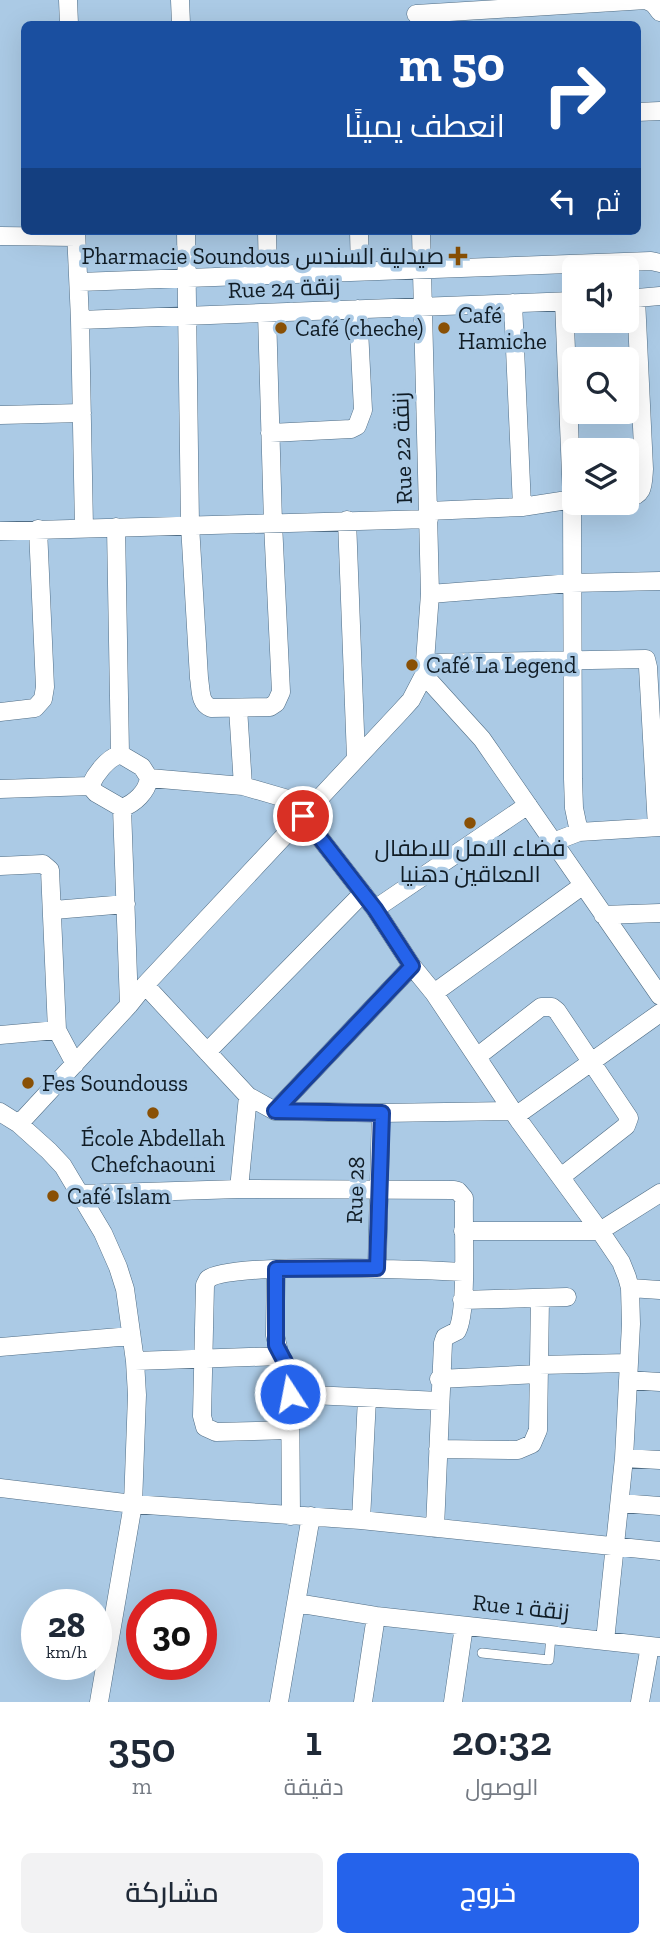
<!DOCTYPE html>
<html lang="ar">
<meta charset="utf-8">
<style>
body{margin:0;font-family:"Zilla Slab",Cairo,serif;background:#f2f2f3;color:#1f2937;direction:rtl;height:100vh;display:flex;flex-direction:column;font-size:26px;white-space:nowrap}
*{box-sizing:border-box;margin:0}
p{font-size:23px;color:#747a83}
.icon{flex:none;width:38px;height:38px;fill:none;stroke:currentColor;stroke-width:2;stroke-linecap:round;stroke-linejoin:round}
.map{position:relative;height:1702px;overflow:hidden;direction:ltr}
.sheet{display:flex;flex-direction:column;background:#fff;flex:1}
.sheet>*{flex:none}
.top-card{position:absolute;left:21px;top:21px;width:620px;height:214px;border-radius:10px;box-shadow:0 7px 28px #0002;direction:rtl;background:#1a4fa0;color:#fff;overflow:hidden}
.buttons{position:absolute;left:562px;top:256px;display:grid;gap:14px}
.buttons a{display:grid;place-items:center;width:77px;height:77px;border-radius:10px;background:#fff;box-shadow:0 7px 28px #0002;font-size:35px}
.speed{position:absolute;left:21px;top:1589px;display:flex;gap:14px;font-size:35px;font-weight:700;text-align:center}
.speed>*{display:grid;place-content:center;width:91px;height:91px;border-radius:50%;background:#fff;box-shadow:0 7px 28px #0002;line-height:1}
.speed small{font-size:18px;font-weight:400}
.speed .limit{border:10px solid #d22;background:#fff;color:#111}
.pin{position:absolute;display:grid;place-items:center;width:60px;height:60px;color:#fff;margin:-30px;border:4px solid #fff;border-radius:50%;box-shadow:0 2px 7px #0007}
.me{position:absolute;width:77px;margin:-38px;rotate:349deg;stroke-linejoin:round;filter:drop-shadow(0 0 5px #0008)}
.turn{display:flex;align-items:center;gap:24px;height:147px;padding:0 21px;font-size:32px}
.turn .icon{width:91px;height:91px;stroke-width:2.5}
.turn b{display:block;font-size:49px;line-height:60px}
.then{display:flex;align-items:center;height:66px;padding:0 21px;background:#0003;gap:14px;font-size:26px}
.eta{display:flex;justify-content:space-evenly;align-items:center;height:119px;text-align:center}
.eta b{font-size:42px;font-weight:600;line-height:49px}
.action{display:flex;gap:14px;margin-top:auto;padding:14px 21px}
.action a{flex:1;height:80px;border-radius:10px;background:#2563eb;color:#fff;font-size:28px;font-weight:600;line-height:80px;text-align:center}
.action a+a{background:#f2f2f3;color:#1f2937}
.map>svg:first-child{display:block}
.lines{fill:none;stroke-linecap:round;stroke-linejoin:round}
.lane-casing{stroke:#506d85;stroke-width:10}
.street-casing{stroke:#506d85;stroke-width:19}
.lane{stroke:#fff;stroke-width:9}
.street{stroke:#fff;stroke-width:18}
.route-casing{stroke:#184099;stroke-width:18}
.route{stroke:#2563eb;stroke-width:12}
.poi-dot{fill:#895005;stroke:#abcae5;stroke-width:2.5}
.labels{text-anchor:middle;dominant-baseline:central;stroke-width:7;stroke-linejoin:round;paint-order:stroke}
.poi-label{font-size:23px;fill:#101c25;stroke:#abcae5;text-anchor:start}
.street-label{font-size:23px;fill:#101c25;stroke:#abcae5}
</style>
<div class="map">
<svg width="660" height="1702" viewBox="0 0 660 1702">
<rect width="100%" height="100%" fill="#abcae5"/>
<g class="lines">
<defs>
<path id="lane" d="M482,1653L549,1660L551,1635"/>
<path id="street" d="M68,0L69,24
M180,0L181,24
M416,14L646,0L654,4L660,12
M637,112L660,111
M76,231L80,320L84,528
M186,231L190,525L199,678C201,689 199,703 211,708L270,707L276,703L281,692L273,523L267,313
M267,231L268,275
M359,231L360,271
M0,236L76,237
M79,282L651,261L660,263
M626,299L660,296
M564,301L572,499L573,779L574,808L579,832
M513,303L522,507
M80,320L573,301
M0,415L82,413
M270,433L351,429L357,426L363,410L358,309
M626,498C644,496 643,485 644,469L636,299
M428,511L522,507L574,499
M347,520L356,758
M116,527L120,754
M0,531L429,519
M430,594L571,583L660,581
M426,663L646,659L648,667L657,827
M424,675L482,739L660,996
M238,708L243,786
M0,712L35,708L43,699L45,687L38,529
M120,754L142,767L149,778C147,792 135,803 122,808L96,793L90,786C96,773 107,759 120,754Z
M149,778L243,786L312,806
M0,789L90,786
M122,808L129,1005
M303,816L375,909L412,966L434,993L520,1122L600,1231L621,1262L627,1277L630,1288L631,1324L624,1458L605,1641
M553,842L579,832L660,827
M0,866L43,864L50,870L57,1030L75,1064
M375,909L528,805
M54,910L126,904
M603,915L660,913
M145,985L248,1096L275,1111L381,1113L514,1111
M434,993L582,886
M0,1035L57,1030
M207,1052L363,893
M478,1056L541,1007H552L557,1011L629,1118L626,1126L561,1177
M275,1111L412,966
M0,1112L19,1124L49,1151L63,1166L103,1233L118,1267L125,1289L135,1361L137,1395L133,1504L99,1702
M517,1115L660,1013
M19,1124L129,1005L145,985L401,711L411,700L424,675L430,594L421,231
M239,1189L248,1096
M80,1194L239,1189L454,1190L458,1191L464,1198C463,1224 468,1312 457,1331L445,1337L443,1343L435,1528
M463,1231H600L660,1193
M377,1268L381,1113
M276,1269L275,1335L280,1356
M630,1288L660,1290
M462,1300L567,1297
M0,1347L131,1336
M135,1361L280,1356L284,1361L290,1379L291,1516
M539,1365L628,1363
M439,1379L539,1374
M628,1380L660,1382
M291,1394L439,1401
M290,1430L216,1432L205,1427L202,1416L205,1285L208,1279C231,1261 424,1270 463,1272
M438,1449L518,1450L532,1444L538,1430L540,1298
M624,1458L660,1460
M0,1488L133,1504L361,1520L660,1551
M621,1503L660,1506
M361,1520L367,1398
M296,1603L376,1616L660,1647
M279,1702L311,1516
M363,1702L376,1616
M453,1702L464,1626
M640,1702L650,1646"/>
</defs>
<use href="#lane" class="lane-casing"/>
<use href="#street" class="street-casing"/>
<use href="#lane" class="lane"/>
<use href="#street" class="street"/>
</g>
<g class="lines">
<defs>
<path id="route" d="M290,1394L288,1368L276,1345V1269L377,1268L382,1113L275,1111L412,966L375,909L303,816"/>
</defs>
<use href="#route" class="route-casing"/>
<use href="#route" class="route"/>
</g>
<g class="poi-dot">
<path d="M454.5 245.5h7v7h7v7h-7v7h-7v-7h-7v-7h7z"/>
<circle cx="281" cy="328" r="7"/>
<circle cx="444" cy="328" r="7"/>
<circle cx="412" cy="665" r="7"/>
<circle cx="470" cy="823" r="7"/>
<circle cx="28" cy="1083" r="7"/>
<circle cx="153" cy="1113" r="7"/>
<circle cx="53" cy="1196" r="7"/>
</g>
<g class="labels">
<g class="poi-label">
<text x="444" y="256" text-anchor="end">Pharmacie Soundous صيدلية السندس</text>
<text x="458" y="315">Café<tspan x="458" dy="26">Hamiche</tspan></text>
<text x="295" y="328">Café (cheche)</text>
<text x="426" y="665">Café La Legend</text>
<text x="470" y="848" text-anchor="middle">فضاء الامل للاطفال<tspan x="470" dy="26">المعاقين دهنيا</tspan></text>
<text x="42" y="1083">Fes Soundouss</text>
<text x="153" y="1138" text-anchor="middle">École Abdellah<tspan x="153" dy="26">Chefchaouni</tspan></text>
<text x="67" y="1196">Café Islam</text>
</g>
<g class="street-label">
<text transform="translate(284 288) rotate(-2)">Rue 24 زنقة</text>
<text transform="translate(402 448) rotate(-92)">Rue 22 زنقة</text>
<text transform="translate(355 1190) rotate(-88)">Rue 28</text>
<text transform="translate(521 1607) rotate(6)">Rue 1 زنقة</text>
</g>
</g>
</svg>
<div class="buttons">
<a><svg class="icon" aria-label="sound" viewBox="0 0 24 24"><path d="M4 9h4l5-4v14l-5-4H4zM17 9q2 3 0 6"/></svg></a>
<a><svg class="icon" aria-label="search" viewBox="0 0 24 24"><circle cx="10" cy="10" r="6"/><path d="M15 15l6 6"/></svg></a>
<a><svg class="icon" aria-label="layers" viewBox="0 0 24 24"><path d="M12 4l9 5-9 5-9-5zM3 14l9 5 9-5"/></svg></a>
</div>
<div class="speed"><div>28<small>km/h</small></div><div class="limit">30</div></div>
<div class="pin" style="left:303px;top:816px;background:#d93025"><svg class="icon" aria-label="arrive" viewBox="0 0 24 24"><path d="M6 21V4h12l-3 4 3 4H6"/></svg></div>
<svg class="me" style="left:290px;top:1394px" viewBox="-20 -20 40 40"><circle r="17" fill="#2563eb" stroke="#fff" stroke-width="3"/><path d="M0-11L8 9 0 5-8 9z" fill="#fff"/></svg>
<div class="top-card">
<div class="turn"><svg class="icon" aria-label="right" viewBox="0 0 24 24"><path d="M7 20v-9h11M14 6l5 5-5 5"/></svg><div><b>50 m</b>انعطف يمينًا</div></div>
<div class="then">ثم<svg class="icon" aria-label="left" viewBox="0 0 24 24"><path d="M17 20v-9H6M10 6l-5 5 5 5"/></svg></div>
</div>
</div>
<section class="sheet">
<div class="eta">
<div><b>20:32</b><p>الوصول</p></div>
<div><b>1</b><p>دقيقة</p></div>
<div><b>350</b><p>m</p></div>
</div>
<div class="action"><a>خروج</a><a>مشاركة</a></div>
</section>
